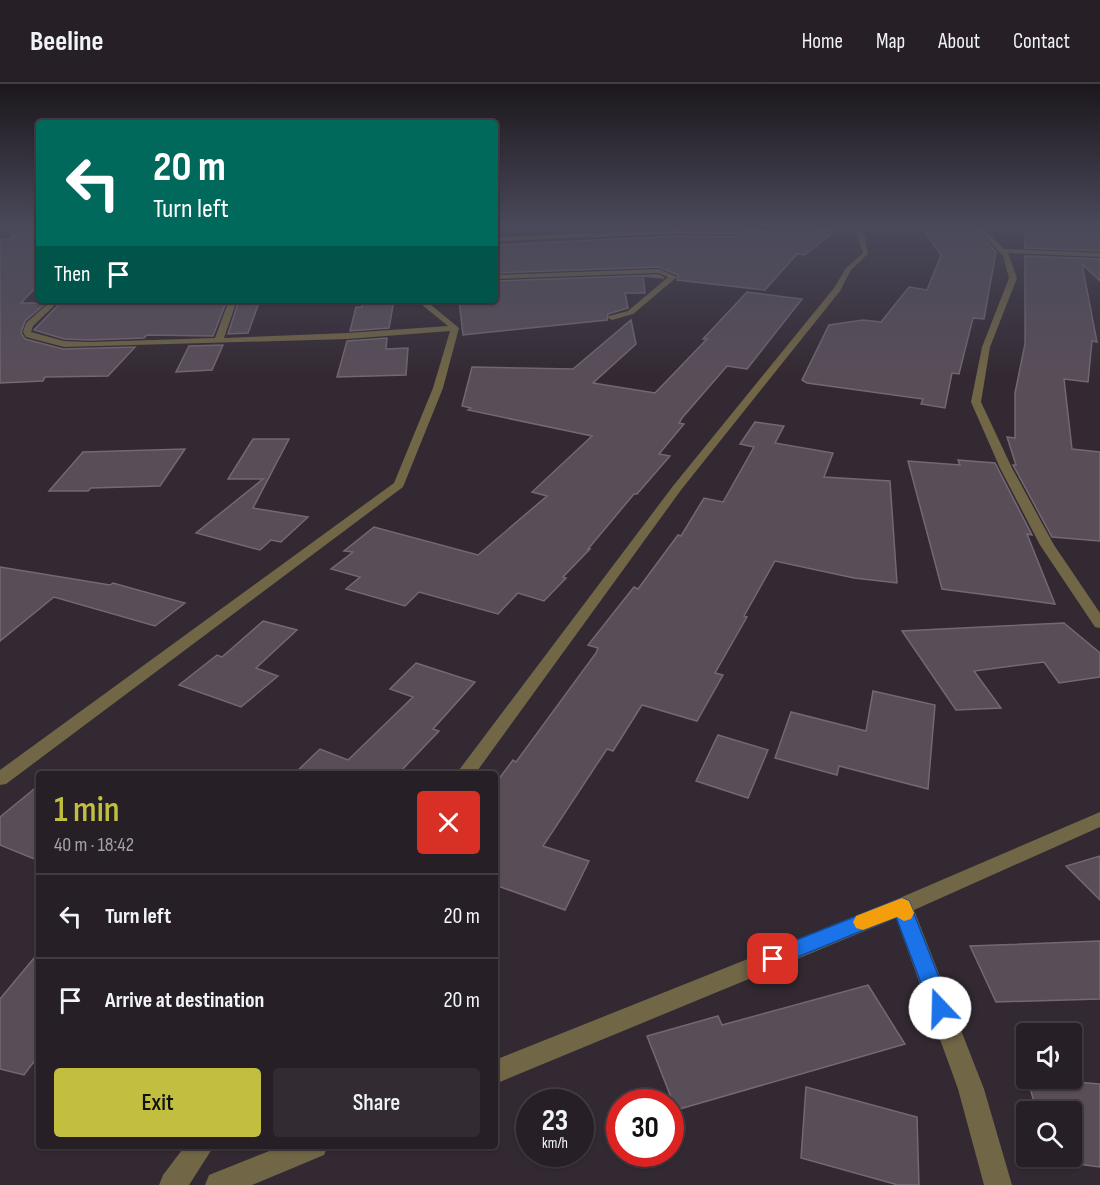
<!DOCTYPE html>
<meta charset="utf-8">
<style>
body{margin:0;font-family:"Sofia Sans Condensed",sans-serif;background:#322c32;color:#f1f3f6;height:100vh;display:flex;flex-direction:column;font-size:22px;white-space:nowrap}
*{box-sizing:border-box;margin:0}
p{font-size:20px;color:#a4a2a7}
.icon{flex:none;width:33px;height:33px;fill:none;stroke:currentColor;stroke-width:2;stroke-linecap:round;stroke-linejoin:round}
.map{position:relative;flex:1;overflow:hidden}
.side{position:absolute;left:36px;top:687px;width:462px;height:378px;display:flex;flex-direction:column;background:#261f26;border-radius:6px;box-shadow:0 2px 4px #0004,0 0 0 2px #423d43}
.side>*{flex:none}
.top-card{position:absolute;left:36px;top:36px;width:462px;height:183px;border-radius:6px;box-shadow:0 2px 4px #0004,0 0 0 2px #423d43;background:#00695c;color:#fff;overflow:hidden}
.fabs{position:absolute;left:1016px;top:939px;display:grid;gap:12px}
.fabs a{display:grid;place-items:center;width:66px;height:66px;border-radius:6px;background:#261f26;box-shadow:0 2px 4px #0004,0 0 0 2px #423d43;font-size:30px}
.speed{position:absolute;left:516px;top:1005px;display:flex;gap:12px;font-size:30px;font-weight:700;text-align:center}
.speed>*{display:grid;place-content:center;width:78px;height:78px;border-radius:50%;background:#261f26;box-shadow:0 2px 4px #0004,0 0 0 2px #423d43;line-height:1}
.speed small{font-size:15px;font-weight:400}
.speed .limit{border:9px solid #d22;background:#fff;color:#111}
.pin{position:absolute;display:grid;place-items:center;width:51px;height:51px;color:#fff;margin:-26px;border-radius:12px;box-shadow:0 3px 9px #0006}
.me{position:absolute;width:66px;margin:-33px;rotate:339deg;stroke-linejoin:round;filter:drop-shadow(0 0 4px #0008)}
.turn{display:flex;align-items:center;gap:21px;height:126px;padding:0 18px;font-size:27px}
.turn .icon{width:78px;height:78px;stroke-width:2.5}
.turn b{display:block;font-size:42px;line-height:51px}
.then{display:flex;align-items:center;height:57px;padding:0 18px;background:#0003;gap:12px;font-size:22px}
.round{display:grid;place-items:center;flex:none;width:63px;height:63px;border-radius:6px;background:#322c32}
.summary{display:flex;align-items:center;justify-content:space-between;height:102px;padding:0 18px}
h1{font-size:36px;font-weight:600;line-height:45px;color:#c1be40}
.cta{display:flex;gap:12px;margin-top:auto;padding:12px 18px}
.cta a{flex:1;height:69px;border-radius:6px;background:#c1be40;color:#111;font-size:24px;font-weight:600;line-height:69px;text-align:center}
.cta a+a{background:#322c32;color:#f1f3f6}
ul{padding:0;list-style:none}
li{display:flex;align-items:center;gap:18px;height:84px;padding:0 18px;border-top:2px solid #423d43}
li div{flex:1}
li b{display:block;font-size:22px}
li em{font-style:normal}
header{display:flex;align-items:center;gap:36px;box-sizing:border-box;height:84px;padding:0 30px;background:#261f26;border-bottom:2px solid #423d43}
header strong{font-size:28px}
nav{display:flex;gap:33px;margin-inline-start:auto;font-size:21px}
.map>svg:first-child{display:block}
.building{fill:#594e58;stroke:#736873;stroke-width:1.5}
.lines{fill:none;stroke-linecap:round;stroke-linejoin:round}
.street{fill:#716646;fill-rule:evenodd}
.route{fill:#1a73e8;stroke:#114b97;stroke-width:1.5}
.slow{fill:#f59e0b}
</style>
<header>
<strong>Beeline</strong>
<nav><a>Home</a><a>Map</a><a>About</a><a>Contact</a></nav>
</header>
<div class="map">
<svg width="1100" height="1101" viewBox="0 0 1100 1101">
<rect width="100%" height="100%" fill="#332932"/>
<path class="building" d="M675,140H729L730,144L736,145L679,144Z
M919,140H971L996,168L984,235L973,234L959,290L952,289L945,324L921,320L923,315L807,299L802,296L829,241L863,236L881,238L909,203L927,206L941,171Z
M39,141V200L21,219H46L25,237L21,249L25,255L63,265L135,263L108,292L45,293L43,297L0,299V156L12,155L10,144Z
M1025,141L1100,144V167L1025,164Z
M784,143L838,145L805,171L797,170L765,206L677,196L678,191L659,183L495,189V161L676,152L740,153L748,146L785,149Z
M1025,172L1100,175V197L1082,180L1097,258L1092,257L1088,298L1064,295L1072,365L1100,368V457L1052,453L1013,381H1016L1007,353L1015,354V309L1025,260Z
M658,191L664,194L643,192L645,209H625L628,224L608,230L607,236L463,251L459,216H495V197Z
M747,208L802,215L747,285L727,282L682,334L679,339L684,340L659,370L670,372L637,410H634L588,465H590L563,493L566,494L544,517L518,509L498,530L419,508L405,522L346,505L360,493L331,485L353,468L344,467L374,443L478,471L547,412L532,408L592,352L468,326L471,324L462,322L472,283L573,285L631,236L636,260L593,299L655,309L707,255H703Z
M227,216L213,252L147,251L144,254L90,256L64,255L34,246L61,218Z
M239,216H260L248,249L228,250Z
M363,216H394L389,244L350,247L356,223H362Z
M387,254L386,265L408,264L406,291L337,293L347,257Z
M223,261L212,286L176,288L189,262Z
M755,338L784,342L775,359L833,369L824,393L890,397L897,499L854,494L775,477L744,532L747,533L715,589L723,591L697,637L642,621L613,667L607,665L543,762L589,777L565,826L495,801V700L513,676L516,678L596,569L598,564L588,561L634,503L638,505L678,451L681,452L704,414L723,418L754,363L740,360Z
M253,355H289L253,424L308,433L281,458L271,456L260,466L196,449L263,395H228Z
M185,365L160,402L91,404L88,407H49L83,368Z
M958,376L995,379L1032,451L1027,450L1055,520L942,505L908,377L960,381Z
M0,483L110,501L113,499L185,519L155,542L54,513L0,557Z
M263,537L297,546L256,584L278,592L241,623L179,601L217,571L222,573Z
M1064,539L1100,569V593L1059,599L1044,578L974,587L1001,624L956,626L902,547Z
M416,579L475,598L433,645L439,647L398,690H294L320,665L348,676L413,613L390,605Z
M873,607L935,621L928,705L839,682L837,691L775,674L791,628L866,647Z
M718,651L768,666L748,714L696,697Z
M39,701V777L0,761V733Z
M1100,772V816L1066,782Z
M1100,857V915L996,918L970,862Z
M39,868V971L24,991L0,985V915Z
M868,901L905,960L676,1026L647,952L718,932L722,941Z
M1027,994L1100,1000V1083L1071,1079V1028H1037Z
M806,1003L917,1033L919,1101H898L801,1074Z"/>
<g class="lines">
<path class="street" d="M666,140H672L678,146L738,147L740,140H746V146L740,151L676,150L495,157V153L671,146Z
M853,140H859L864,149L868,170L851,186L840,207L681,406L475,690H456L673,402L834,204L846,184L863,169Z
M973,140H979L1004,165L1100,169V173L1008,169L1017,194L990,263L981,318L1012,384L1054,461L1100,529V544L1095,543L1040,461L1000,384L971,318L982,263L1009,194L1003,172Z
M659,185L677,193L633,230L612,236L608,234L609,232L628,227L668,193L658,189L495,195V191Z
M52,216H60L33,242L31,248L64,257L90,258L215,254L229,216H237L224,254L347,249L448,242L416,216H425L459,244L443,304L403,403L6,700L0,701V686L394,399L433,304L450,247L347,255L64,263L26,253L23,248L26,239Z
M1100,728V743L914,826L984,1005L1012,1101H984L958,1005L896,834L495,1000V976L895,816Z
M185,1062H214L189,1101H159L163,1091Z
M282,1062H328L324,1071L252,1101H205L209,1091Z"/>
</g>
<linearGradient id="sky" x2="0" y2="1"><stop stop-color="#1c171c"/><stop offset="0.48" stop-color="#4a495a"/><stop offset="1" stop-color="#4a495a" stop-opacity="0"/></linearGradient>
<rect width="1100" height="294" fill="url(#sky)"/>
<path class="route" d="M902,814L909,817L911,822L951,924L948,931L940,934L933,931L896,833L773,883L766,881L763,875L766,868Z"/>
<path class="slow" d="M902,814L909,817L914,829L911,835L904,837L897,833L863,846L856,844L853,838L856,832Z"/>
</svg>
<div class="fabs">
<a><svg class="icon" aria-label="sound" viewBox="0 0 24 24"><path d="M4 9h4l5-4v14l-5-4H4zM17 9q2 3 0 6"/></svg></a>
<a><svg class="icon" aria-label="search" viewBox="0 0 24 24"><circle cx="10" cy="10" r="6"/><path d="M15 15l6 6"/></svg></a>
</div>
<div class="speed"><div>23<small>km/h</small></div><div class="limit">30</div></div>
<div class="pin" style="left:773px;top:875px;background:#d93025"><svg class="icon" aria-label="arrive" viewBox="0 0 24 24"><path d="M6 21V4h12l-3 4 3 4H6"/></svg></div>
<svg class="me" style="left:940px;top:924px" viewBox="-20 -20 40 40"><circle r="19" fill="#fff"/><path d="M0-13L10 11 0 6-10 11z" fill="#1a73e8"/></svg>
<div class="top-card">
<div class="turn"><svg class="icon" aria-label="left" viewBox="0 0 24 24"><path d="M17 20v-9H6M10 6l-5 5 5 5"/></svg><div><b>20 m</b>Turn left</div></div>
<div class="then">Then<svg class="icon" aria-label="arrive" viewBox="0 0 24 24"><path d="M6 21V4h12l-3 4 3 4H6"/></svg></div>
</div>
<section class="side">
<div class="summary"><div><h1>1 min</h1><p>40 m · 18:42</p></div><a class="round" style="background:#d93025;color:#fff"><svg class="icon" aria-label="close" viewBox="0 0 24 24"><path d="M6 6l12 12M18 6L6 18"/></svg></a></div>
<ul>
<li><svg class="icon" aria-label="left" viewBox="0 0 24 24"><path d="M17 20v-9H6M10 6l-5 5 5 5"/></svg><div><b>Turn left</b></div><em>20 m</em></li>
<li><svg class="icon" aria-label="arrive" viewBox="0 0 24 24"><path d="M6 21V4h12l-3 4 3 4H6"/></svg><div><b>Arrive at destination</b></div><em>20 m</em></li>
</ul>
<div class="cta"><a>Exit</a><a>Share</a></div>
</section>
</div>
